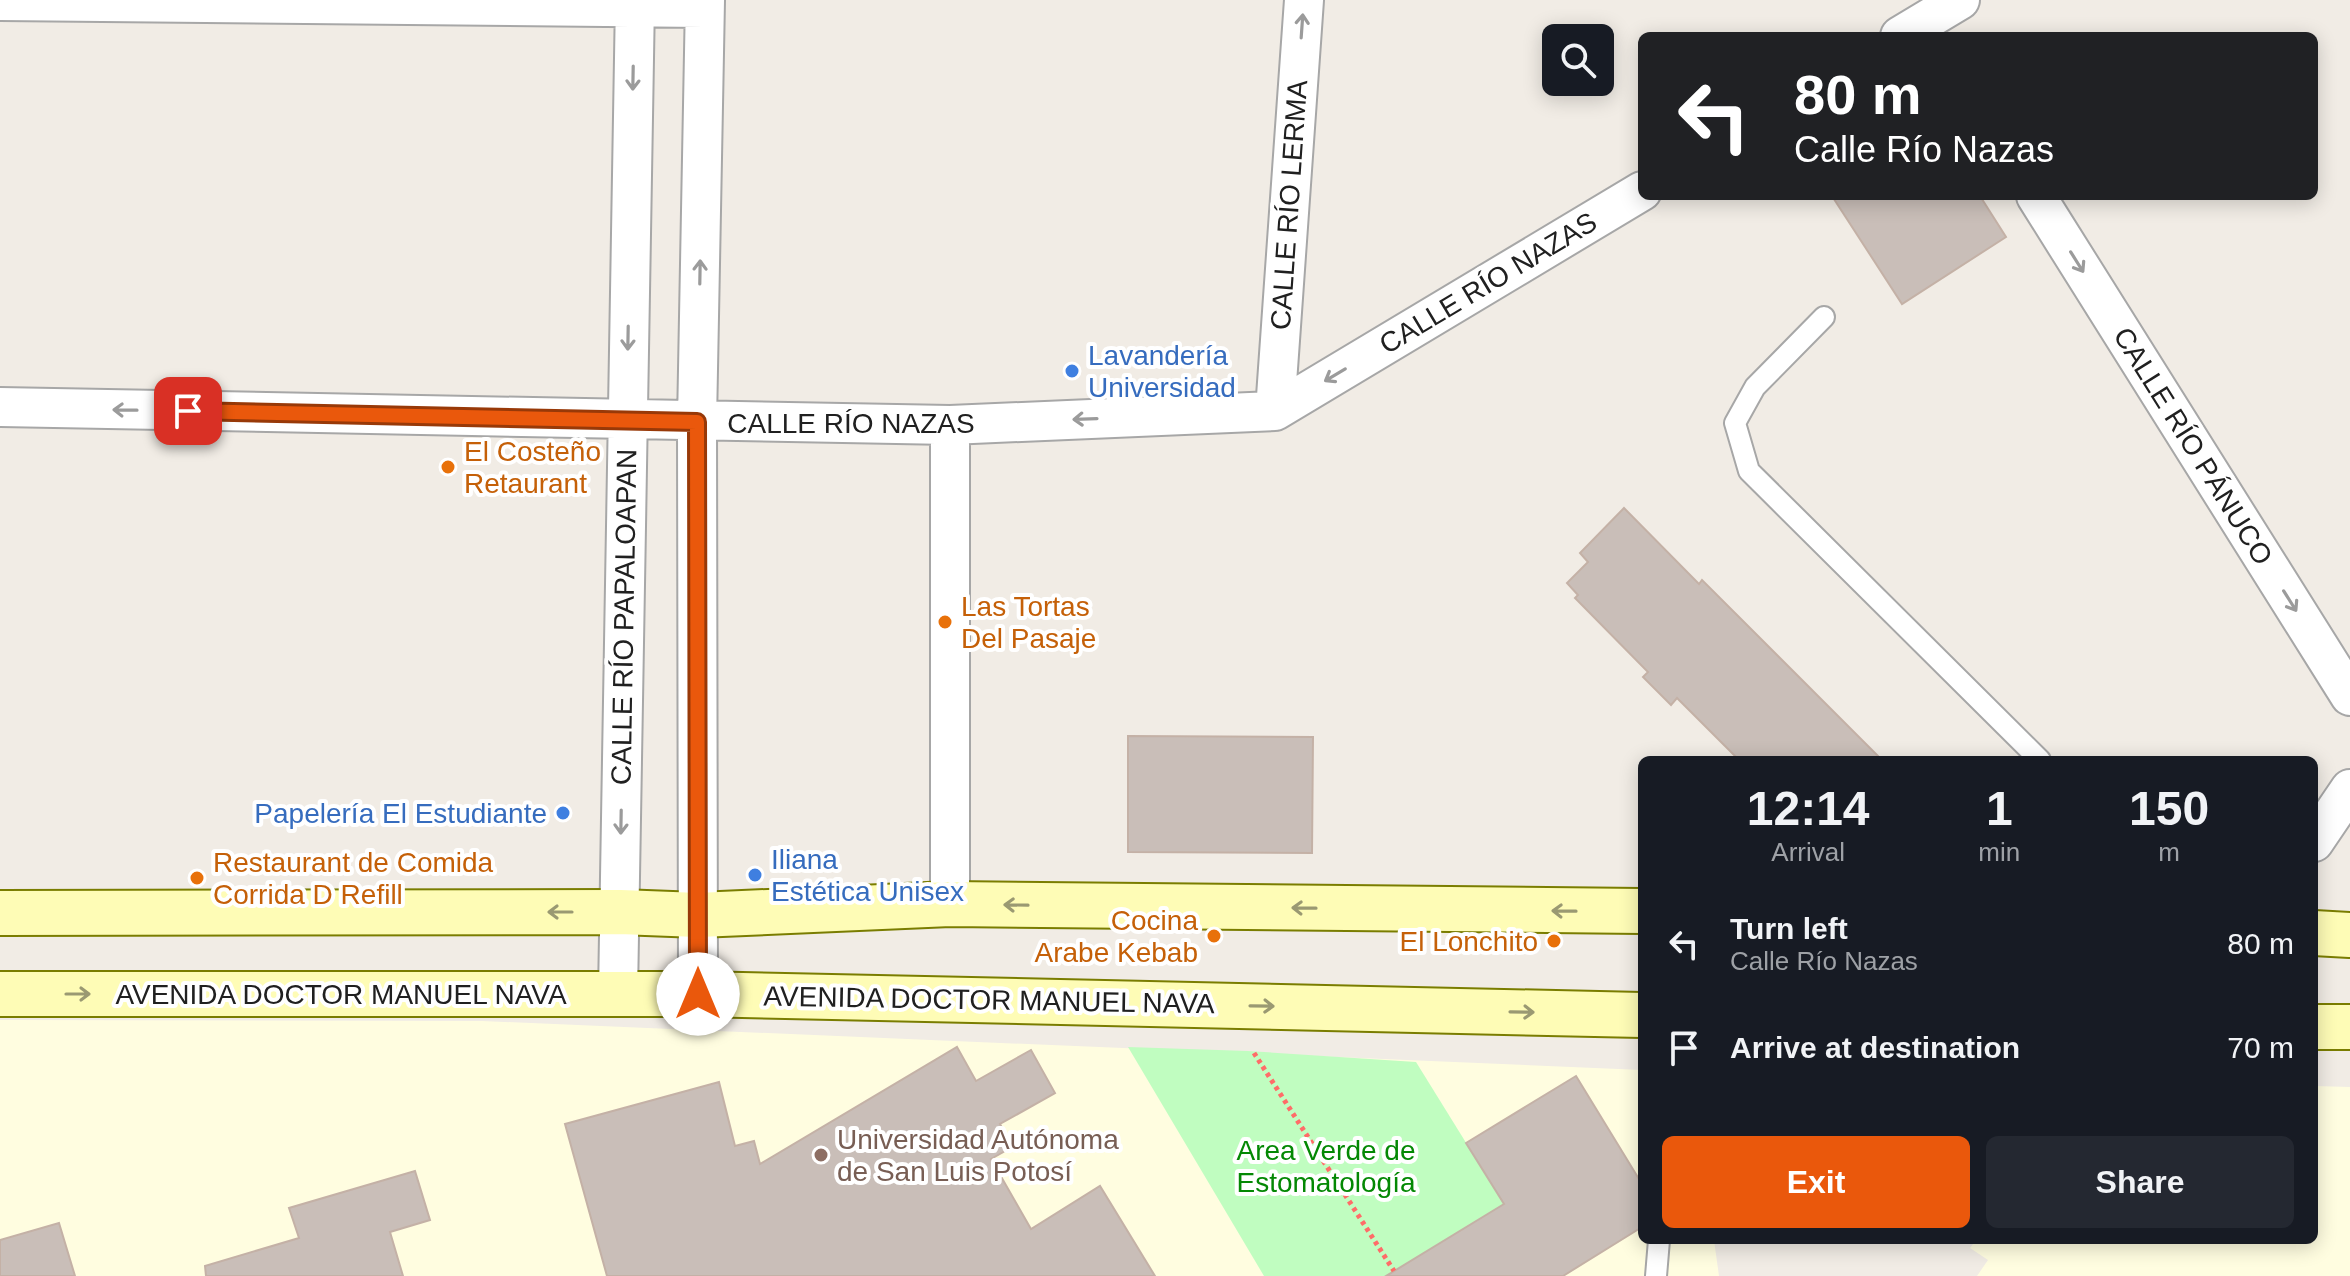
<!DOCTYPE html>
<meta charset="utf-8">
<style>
body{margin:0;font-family:Arial,sans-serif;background:#242831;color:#f1f3f6;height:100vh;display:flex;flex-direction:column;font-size:30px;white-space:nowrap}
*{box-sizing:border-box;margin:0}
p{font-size:26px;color:#9ea1a6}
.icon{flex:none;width:44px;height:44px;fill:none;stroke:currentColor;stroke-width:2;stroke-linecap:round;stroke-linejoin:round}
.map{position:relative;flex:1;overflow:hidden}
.sheet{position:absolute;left:1638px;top:756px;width:680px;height:488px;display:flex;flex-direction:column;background:#171b24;border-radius:12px;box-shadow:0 4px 20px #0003}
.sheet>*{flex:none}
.hud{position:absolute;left:1638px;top:32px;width:680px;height:168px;border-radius:12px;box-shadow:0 4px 20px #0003;background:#202124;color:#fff;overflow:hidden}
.controls{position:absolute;left:1542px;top:24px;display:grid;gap:16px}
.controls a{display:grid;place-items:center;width:72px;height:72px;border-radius:12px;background:#171b24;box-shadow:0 4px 20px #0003;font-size:40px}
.pin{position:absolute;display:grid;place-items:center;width:68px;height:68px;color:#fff;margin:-34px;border-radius:16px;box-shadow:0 4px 12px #0006}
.me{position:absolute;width:88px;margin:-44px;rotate:0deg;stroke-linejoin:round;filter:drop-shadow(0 0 6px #0008)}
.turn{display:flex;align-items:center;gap:28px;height:168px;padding:0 24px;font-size:36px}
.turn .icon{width:104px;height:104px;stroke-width:2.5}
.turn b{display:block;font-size:56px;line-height:68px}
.eta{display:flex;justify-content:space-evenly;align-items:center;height:136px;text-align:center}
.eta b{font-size:48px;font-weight:700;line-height:56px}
.cta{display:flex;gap:16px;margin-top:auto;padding:16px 24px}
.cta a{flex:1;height:92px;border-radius:12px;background:#ea580c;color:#fff;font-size:32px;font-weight:700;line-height:92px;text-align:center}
.cta a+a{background:#242831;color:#f1f3f6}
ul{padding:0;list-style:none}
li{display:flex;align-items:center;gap:24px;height:104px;padding:0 24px}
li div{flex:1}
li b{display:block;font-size:30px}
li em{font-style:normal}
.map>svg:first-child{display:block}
.education{fill:#fffde0}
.park{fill:#c0fdc0}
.building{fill:#c9beb8;stroke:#c4b1a6;stroke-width:2}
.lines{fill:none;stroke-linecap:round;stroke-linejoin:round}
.service-casing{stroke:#a7a7a7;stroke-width:24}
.minor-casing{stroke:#a7a7a7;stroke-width:42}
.secondary-casing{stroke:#7a7d00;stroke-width:48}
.path{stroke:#ff6c68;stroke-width:5;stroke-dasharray:4 4;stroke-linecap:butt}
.service{stroke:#fff;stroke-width:20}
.minor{stroke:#fff;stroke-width:38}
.secondary{stroke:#fefcb6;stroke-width:44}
.oneway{stroke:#9b9b9b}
.oneway2{stroke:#9a9972}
.route-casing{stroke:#983908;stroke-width:20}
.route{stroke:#ea580c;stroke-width:14}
.shop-dot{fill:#3f7fe0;stroke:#fff;stroke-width:3}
.food-dot{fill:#e8710a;stroke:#fff;stroke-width:3}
.education-dot{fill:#8d6e63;stroke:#fff;stroke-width:3}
.labels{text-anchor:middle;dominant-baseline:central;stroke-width:8;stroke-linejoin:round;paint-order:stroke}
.street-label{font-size:28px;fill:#202020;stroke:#fff}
.shop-label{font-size:28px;fill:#366cbe;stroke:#fff;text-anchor:start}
.food-label{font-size:28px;fill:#c56008;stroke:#fff;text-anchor:start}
.education-label{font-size:28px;fill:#785e54;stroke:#fff;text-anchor:start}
.park-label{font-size:28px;fill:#048804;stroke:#fff}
</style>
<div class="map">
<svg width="2350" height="1276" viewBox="0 0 2350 1276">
<rect width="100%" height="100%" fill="#f1ece5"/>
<path class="education" d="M0,1020L482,1021L1642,1070V1240H1714L1719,1276H0Z
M2314,1086L2350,1087V1276H1977L1988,1260L1970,1248L1976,1240H2314Z"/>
<path class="park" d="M1128,1047L1248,1051L1416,1062L1504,1204L1386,1276H1264Z"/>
<path class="building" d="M1832,196H1980L2006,237L1902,304Z
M1624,508L1699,584L1702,580L1882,760H1739L1677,698L1671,705L1643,677L1648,672L1575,598L1578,595L1567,583L1588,562L1580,553Z
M1128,736L1313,737L1312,853L1128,852Z
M957,1047L976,1081L1031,1050L1055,1093L1000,1124L1012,1147L991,1159L1031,1229L1100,1186L1155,1276H607L565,1124L719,1082L735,1146L754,1141L760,1164Z
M1576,1076L1642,1184V1227L1563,1276H1386L1504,1204L1466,1143Z
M415,1171L430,1220L390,1232L403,1276H206L205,1266L299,1238L289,1208Z
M59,1223L75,1276H0V1240Z"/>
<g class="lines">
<defs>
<path id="service" d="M1824,317L1755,387L1735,423L1749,471L2040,760
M1656,1276L1659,1240"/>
<path id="minor" d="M0,1L704,8
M1900,36L1960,0
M2036,196L2350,696
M0,407L950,425L1275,411L1642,191
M1275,411L1304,0
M950,425V904
M2314,842L2350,789
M618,994L635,0
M698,994L697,422L705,0"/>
<path id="secondary" d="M0,913L620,912L698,915L950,904L1642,911
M2314,933L2350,935
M0,994H698L1642,1015
M2314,1027H2350"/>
</defs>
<use href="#service" class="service-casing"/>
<use href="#minor" class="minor-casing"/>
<use href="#secondary" class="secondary-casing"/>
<path class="path" d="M1254,1053L1394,1271"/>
<use href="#service" class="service"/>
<use href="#minor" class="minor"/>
<use href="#secondary" class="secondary"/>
</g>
<defs><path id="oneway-shaft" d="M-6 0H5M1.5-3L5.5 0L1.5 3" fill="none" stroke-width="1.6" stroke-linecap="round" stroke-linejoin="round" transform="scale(2)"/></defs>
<g class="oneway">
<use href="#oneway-shaft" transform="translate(1302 26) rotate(-86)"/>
<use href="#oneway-shaft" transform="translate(633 78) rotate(91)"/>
<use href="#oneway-shaft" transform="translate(2077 262) rotate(58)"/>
<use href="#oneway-shaft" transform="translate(700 272) rotate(-89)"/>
<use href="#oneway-shaft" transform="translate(628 338) rotate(91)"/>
<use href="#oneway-shaft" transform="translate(1335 375) rotate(149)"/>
<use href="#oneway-shaft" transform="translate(125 410) rotate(-179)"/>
<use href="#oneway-shaft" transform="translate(1085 419) rotate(178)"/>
<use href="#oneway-shaft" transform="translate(2290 601) rotate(58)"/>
<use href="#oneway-shaft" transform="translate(621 822) rotate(91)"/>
</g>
<g class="oneway2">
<use href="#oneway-shaft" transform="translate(1016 905) rotate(-179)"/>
<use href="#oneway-shaft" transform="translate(1304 908) rotate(-179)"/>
<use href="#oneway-shaft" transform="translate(1564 911) rotate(-179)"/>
<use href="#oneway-shaft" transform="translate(560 912) rotate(180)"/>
<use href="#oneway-shaft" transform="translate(78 994)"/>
<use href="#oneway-shaft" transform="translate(1262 1006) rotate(1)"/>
<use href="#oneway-shaft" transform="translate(1522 1012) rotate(1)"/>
</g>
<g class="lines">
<defs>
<path id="route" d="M188,411L697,422L698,994"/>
</defs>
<use href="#route" class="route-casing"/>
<use href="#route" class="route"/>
</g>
<g class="shop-dot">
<circle cx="1072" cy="371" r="8"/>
<circle cx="563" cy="813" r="8"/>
<circle cx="755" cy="875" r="8"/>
</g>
<g class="food-dot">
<circle cx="448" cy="467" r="8"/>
<circle cx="945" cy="622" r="8"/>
<circle cx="197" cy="878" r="8"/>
<circle cx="1214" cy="936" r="8"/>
<circle cx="1554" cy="941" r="8"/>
</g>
<circle class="education-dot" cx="821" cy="1155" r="8"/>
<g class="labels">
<g class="street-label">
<text transform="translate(1289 205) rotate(-86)">CALLE RÍO LERMA</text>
<text transform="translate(1488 283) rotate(-31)">CALLE RÍO NAZAS</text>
<text x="851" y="423">CALLE RÍO NAZAS</text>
<text transform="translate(2193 446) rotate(58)">CALLE RÍO PÁNUCO</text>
<text transform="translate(624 617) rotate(-89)">CALLE RÍO PAPALOAPAN</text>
<text x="341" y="994">AVENIDA DOCTOR MANUEL NAVA</text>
<text transform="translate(989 1000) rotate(1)">AVENIDA DOCTOR MANUEL NAVA</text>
</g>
<g class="shop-label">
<text x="1088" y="355">Lavandería<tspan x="1088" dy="32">Universidad</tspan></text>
<text x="547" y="813" text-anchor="end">Papelería El Estudiante</text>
<text x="771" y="859">Iliana<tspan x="771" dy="32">Estética Unisex</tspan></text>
</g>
<g class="food-label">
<text x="464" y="451">El Costeño<tspan x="464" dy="32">Retaurant</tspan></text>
<text x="961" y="606">Las Tortas<tspan x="961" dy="32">Del Pasaje</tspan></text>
<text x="213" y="862">Restaurant de Comida<tspan x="213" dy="32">Corrida D Refill</tspan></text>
<text x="1198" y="920" text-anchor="end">Cocina<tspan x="1198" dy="32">Arabe Kebab</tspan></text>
<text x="1538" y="941" text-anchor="end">El Lonchito</text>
</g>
<g class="education-label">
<text x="837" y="1139">Universidad Autónoma<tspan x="837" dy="32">de San Luis Potosí</tspan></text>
</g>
<g class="park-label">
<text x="1326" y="1150">Area Verde de<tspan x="1326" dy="32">Estomatología</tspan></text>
</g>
</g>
</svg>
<div class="controls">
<a><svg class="icon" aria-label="search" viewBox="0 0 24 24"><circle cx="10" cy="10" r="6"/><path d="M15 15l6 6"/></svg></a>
</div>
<div class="pin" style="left:188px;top:411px;background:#d93025"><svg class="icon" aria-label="arrive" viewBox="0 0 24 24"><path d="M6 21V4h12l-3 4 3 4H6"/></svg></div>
<svg class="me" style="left:698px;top:994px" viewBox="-20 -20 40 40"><circle r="19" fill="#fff"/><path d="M0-13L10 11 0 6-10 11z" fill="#ea580c"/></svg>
<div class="hud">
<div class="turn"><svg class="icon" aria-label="left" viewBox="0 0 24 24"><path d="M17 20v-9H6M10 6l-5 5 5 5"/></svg><div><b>80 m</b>Calle Río Nazas</div></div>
</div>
<section class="sheet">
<div class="eta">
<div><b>12:14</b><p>Arrival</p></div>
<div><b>1</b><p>min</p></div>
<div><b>150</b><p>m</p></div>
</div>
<ul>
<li><svg class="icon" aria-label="left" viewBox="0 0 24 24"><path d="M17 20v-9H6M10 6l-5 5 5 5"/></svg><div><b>Turn left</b><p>Calle Río Nazas</p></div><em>80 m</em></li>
<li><svg class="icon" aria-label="arrive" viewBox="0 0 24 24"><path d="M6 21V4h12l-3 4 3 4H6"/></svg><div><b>Arrive at destination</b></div><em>70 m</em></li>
</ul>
<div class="cta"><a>Exit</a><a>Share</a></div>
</section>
</div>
